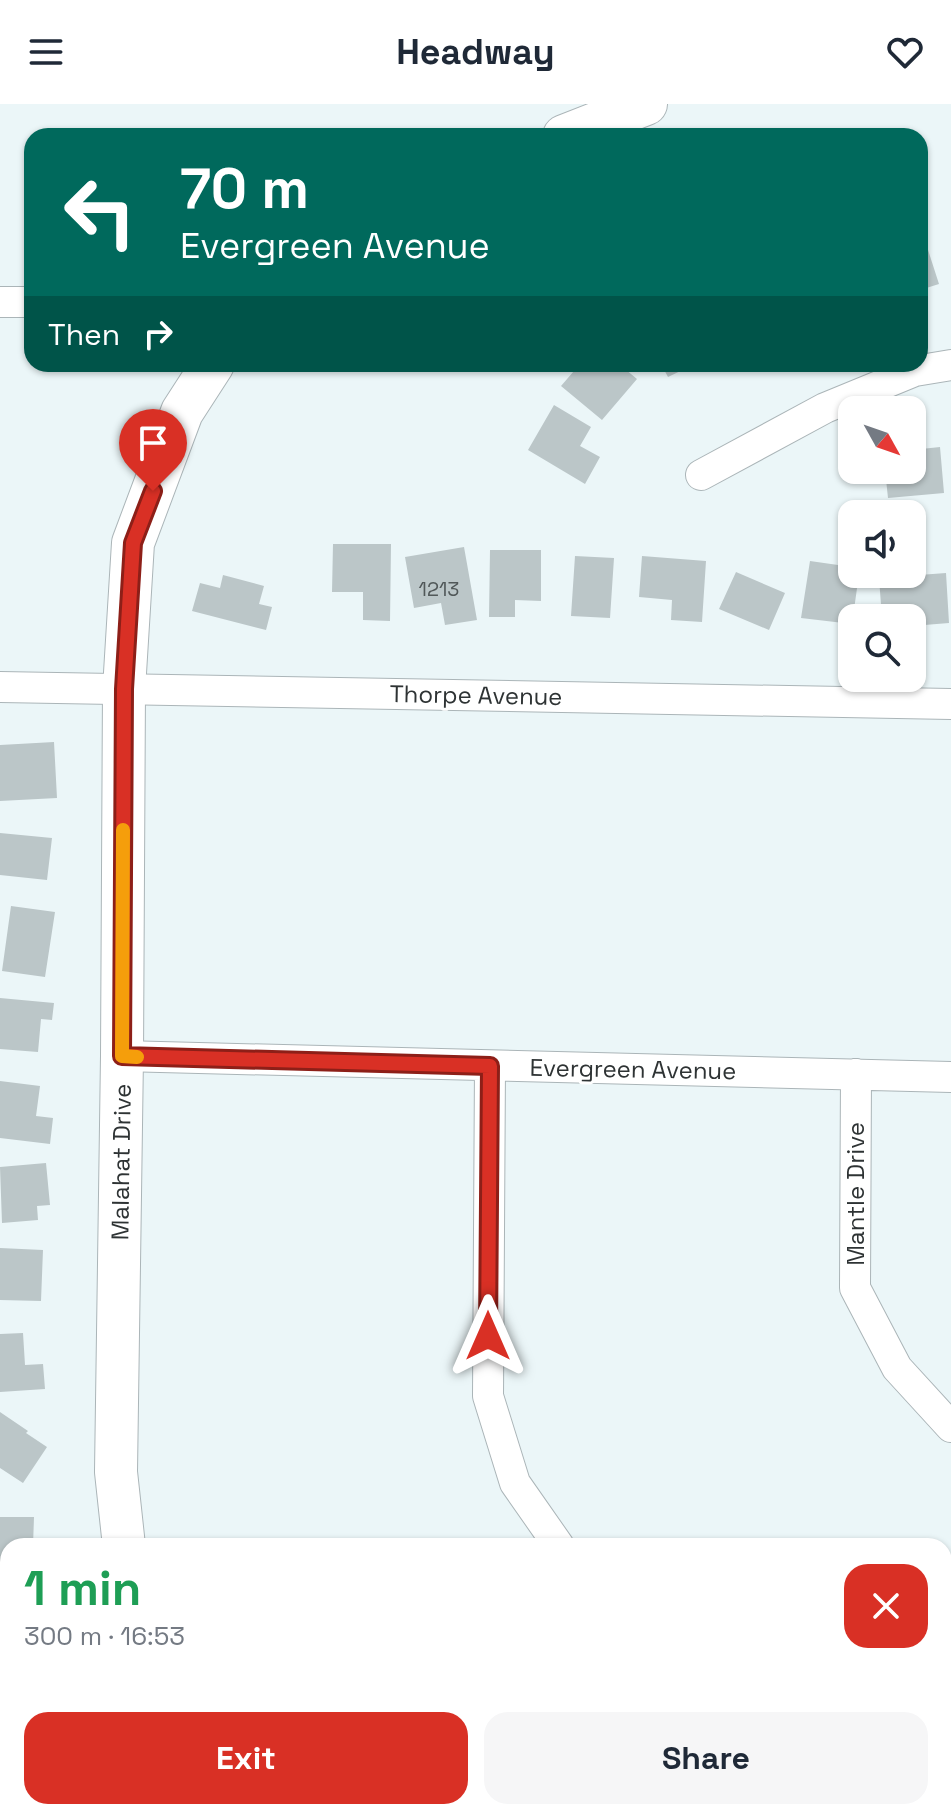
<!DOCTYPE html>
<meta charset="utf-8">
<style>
body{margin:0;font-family:"Space Grotesk",sans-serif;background:#f6f6f7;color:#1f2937;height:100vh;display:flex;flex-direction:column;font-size:30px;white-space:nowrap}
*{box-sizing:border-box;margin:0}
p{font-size:26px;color:#747a83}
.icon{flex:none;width:44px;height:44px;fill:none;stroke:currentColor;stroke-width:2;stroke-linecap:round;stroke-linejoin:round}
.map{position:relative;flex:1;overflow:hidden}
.details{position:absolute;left:0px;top:1434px;width:952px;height:282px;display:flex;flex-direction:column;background:#fff;border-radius:24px 24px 0 0;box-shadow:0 2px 6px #0004}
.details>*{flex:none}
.guide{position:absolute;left:24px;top:24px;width:904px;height:244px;border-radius:24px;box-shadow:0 2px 6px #0004;background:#00695c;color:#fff;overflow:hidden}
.needle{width:52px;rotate:130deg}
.tools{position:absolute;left:838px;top:292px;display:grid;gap:16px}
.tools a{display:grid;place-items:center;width:88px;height:88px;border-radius:16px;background:#fff;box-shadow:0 2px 6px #0004;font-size:40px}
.pin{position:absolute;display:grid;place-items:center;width:68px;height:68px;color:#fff;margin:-82px -34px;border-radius:50% 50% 50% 0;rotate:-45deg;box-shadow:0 0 8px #0007}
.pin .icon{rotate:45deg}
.me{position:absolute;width:88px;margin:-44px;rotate:0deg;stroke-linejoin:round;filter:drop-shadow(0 0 6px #0008)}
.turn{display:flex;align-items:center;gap:28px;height:168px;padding:0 24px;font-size:36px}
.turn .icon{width:104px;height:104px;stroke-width:2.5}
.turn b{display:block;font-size:56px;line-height:68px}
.then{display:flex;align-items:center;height:76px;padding:0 24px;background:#0003;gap:16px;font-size:30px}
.round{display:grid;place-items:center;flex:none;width:84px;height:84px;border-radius:24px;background:#f6f6f7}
.overview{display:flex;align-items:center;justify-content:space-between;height:136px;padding:0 24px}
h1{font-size:48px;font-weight:700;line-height:60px;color:#1e9e55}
.primary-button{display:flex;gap:16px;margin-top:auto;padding:16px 24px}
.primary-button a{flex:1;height:92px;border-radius:24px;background:#d93025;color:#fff;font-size:32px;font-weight:700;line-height:92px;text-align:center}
.primary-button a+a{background:#f6f6f7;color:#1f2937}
header{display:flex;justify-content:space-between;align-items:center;height:104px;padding:0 24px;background:#fff;font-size:36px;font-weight:700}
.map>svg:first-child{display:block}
.building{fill:#bbc6c8}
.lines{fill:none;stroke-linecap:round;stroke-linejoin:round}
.street-casing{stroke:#abb5b8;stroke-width:32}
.secondary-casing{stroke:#abb5b8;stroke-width:44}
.street{stroke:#fff;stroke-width:30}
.secondary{stroke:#fff;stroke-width:42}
.route-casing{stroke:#8d1f18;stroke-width:20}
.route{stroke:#d93025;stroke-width:14}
.slow{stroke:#f59e0b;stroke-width:14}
.labels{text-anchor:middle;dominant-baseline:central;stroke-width:6;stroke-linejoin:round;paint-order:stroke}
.number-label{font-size:20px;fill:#515859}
.street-label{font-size:24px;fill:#2e3334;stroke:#fff}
</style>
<header><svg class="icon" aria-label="menu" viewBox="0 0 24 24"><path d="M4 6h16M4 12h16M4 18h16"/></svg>Headway<svg class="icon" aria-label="heart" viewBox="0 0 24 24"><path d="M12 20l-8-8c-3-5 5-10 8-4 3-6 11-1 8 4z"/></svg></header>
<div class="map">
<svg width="951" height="1715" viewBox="0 0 951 1715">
<rect width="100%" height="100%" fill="#ebf6f8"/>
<path class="building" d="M920,121L939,180L920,186Z
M580,260H619L637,275L602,316L561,282Z
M661,260H695L668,273Z
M554,301L591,323L580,342L600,353L585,380L528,346Z
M940,343L944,389L888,394L885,366H912V346Z
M333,440H391L390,517L363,516V488H332Z
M464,443L477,516L445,521L441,499L414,504L405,453Z
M490,446H541V497L515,496V513H489Z
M575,452L614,454L610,514L571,512Z
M642,452L706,457L702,518L671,516L672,496L639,493Z
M810,457L852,463V470H859L852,520L801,514Z
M736,468L785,489L769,526L719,505Z
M946,469L949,519L912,522V514H882L879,474Z
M223,471L264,482L259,500L272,503L266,526L192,507L200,479L220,484Z
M54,638L57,694L0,697V641Z
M0,729L52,734L47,776L0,771Z
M11,802L55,808L45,873L2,867Z
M0,894L54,899L52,916L41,915L38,948L0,945Z
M0,977L40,982L36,1012L53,1014L50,1040L0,1034Z
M46,1059L50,1101L37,1102L38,1116L2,1119L0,1063Z
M0,1144L43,1146L41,1197L0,1196Z
M23,1229L25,1261L43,1260L45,1285L0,1288V1230Z
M0,1308L28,1327L26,1329L47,1343L23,1379L0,1364Z
M0,1413H34L33,1442H8V1462H0Z
M8,1503V1535L0,1518V1507Z
M109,1708H143L133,1715H114Z"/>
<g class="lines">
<defs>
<path id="street" d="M0,198H32
M701,371L825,304L915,267L951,261
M0,583L951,600
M122,952L951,973
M490,962L488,1292L515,1379L559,1442
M856,970L855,1184L897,1264L951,1323
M803,1708L809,1715"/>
<path id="secondary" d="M564,32L646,0
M124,1442L116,1368L122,952L124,585L133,439L182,308L213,260
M298,1708L304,1715"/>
</defs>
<use href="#street" class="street-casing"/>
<use href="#secondary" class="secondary-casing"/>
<use href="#street" class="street"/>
<use href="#secondary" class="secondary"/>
</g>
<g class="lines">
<defs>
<path id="route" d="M153,387L133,439L124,585L122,952L490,962L488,1232"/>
</defs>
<use href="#route" class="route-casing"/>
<use href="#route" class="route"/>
<path class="slow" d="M123,726L122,952L137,953"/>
</g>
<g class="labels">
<g class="number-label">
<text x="439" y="485">1213</text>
</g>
<g class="street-label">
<text transform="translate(476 591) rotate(1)">Thorpe Avenue</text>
<text transform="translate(633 965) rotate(1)">Evergreen Avenue</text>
<text transform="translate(121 1058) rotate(-89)">Malahat Drive</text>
<text transform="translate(855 1090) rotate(-90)">Mantle Drive</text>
</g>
</g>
</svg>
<div class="tools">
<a><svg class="needle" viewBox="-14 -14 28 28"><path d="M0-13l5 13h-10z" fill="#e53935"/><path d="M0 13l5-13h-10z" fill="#747a83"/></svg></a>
<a><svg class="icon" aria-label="sound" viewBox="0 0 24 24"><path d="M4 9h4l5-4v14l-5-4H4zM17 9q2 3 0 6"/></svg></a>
<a><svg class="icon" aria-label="search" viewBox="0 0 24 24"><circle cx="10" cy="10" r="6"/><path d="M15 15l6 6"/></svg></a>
</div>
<div class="pin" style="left:153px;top:387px;background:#d93025"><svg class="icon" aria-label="arrive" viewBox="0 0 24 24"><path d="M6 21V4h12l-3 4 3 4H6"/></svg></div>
<svg class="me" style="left:488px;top:1232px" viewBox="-20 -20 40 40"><path d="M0-17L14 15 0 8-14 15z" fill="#d93025" stroke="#fff" stroke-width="4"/></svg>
<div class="guide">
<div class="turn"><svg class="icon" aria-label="left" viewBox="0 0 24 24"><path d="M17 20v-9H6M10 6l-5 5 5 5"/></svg><div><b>70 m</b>Evergreen Avenue</div></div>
<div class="then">Then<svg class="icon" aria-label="right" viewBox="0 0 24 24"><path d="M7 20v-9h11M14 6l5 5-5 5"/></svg></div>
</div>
<section class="details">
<div class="overview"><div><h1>1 min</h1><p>300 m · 16:53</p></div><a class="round" style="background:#d93025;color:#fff"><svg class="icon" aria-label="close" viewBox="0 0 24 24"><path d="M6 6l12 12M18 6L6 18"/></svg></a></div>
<div class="primary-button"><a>Exit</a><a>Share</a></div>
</section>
</div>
